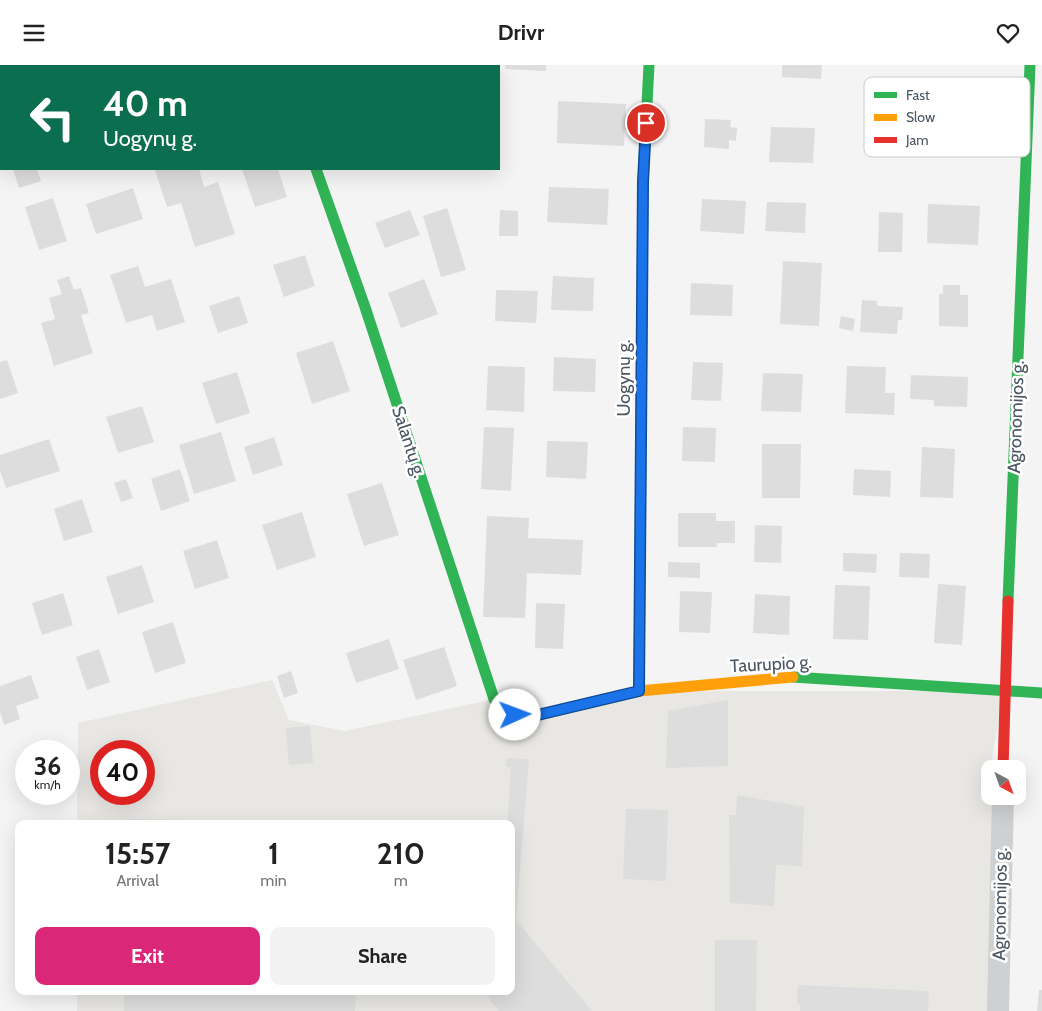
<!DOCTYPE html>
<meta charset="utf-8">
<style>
body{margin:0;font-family:Cabin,sans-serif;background:#f2f2f2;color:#222;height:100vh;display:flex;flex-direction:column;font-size:19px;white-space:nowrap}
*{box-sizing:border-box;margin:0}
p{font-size:16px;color:#767676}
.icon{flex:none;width:28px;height:28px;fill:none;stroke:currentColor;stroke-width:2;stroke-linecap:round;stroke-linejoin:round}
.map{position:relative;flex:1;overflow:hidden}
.details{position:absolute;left:15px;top:755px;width:500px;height:175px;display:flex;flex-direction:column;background:#fff;border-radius:10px;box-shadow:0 5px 20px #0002}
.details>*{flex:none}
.hud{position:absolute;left:0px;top:0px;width:500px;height:105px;box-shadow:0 5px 20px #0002;background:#0b6e4f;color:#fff;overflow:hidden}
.needle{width:32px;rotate:139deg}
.tools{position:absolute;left:981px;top:695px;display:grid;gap:10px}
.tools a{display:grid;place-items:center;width:45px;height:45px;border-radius:10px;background:#fff;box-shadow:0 5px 20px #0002;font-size:25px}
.speed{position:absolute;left:15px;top:675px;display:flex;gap:10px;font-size:25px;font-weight:700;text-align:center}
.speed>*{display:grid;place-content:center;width:65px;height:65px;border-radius:50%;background:#fff;box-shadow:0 5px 20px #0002;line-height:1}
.speed small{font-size:12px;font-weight:400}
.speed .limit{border:8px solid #d22;background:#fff;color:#111}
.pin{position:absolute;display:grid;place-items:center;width:42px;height:42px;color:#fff;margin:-21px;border:2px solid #fff;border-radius:50%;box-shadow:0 1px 5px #0007}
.me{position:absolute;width:55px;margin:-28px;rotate:88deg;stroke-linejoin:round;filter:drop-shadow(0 0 4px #0008)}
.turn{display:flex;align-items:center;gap:18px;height:105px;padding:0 20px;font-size:22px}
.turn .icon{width:65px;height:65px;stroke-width:2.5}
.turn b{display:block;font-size:35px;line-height:42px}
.eta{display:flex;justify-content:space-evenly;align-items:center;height:85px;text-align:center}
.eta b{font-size:30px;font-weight:700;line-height:35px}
.action{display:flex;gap:10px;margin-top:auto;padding:10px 20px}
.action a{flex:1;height:58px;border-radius:10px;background:#db2777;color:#fff;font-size:20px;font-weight:700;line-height:58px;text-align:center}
.action a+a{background:#f2f2f2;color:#222}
header{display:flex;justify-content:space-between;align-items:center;height:65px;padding:0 20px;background:#fff;font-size:22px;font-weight:700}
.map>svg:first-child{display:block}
.commercial{fill:#e8e7e3;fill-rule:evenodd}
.building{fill:#ddddde}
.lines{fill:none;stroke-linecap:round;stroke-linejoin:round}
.street{stroke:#ced0d2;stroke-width:22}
.fast{stroke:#30b455;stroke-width:11}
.slow{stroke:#ff9f0a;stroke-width:11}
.jam{stroke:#e5322d;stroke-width:11}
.route-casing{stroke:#114b97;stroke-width:12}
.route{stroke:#1a73e8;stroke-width:9}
.labels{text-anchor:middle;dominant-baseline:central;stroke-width:5;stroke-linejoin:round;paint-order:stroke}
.street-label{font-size:18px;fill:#4a5661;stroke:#fff}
.key{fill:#fff;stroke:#c9ccd0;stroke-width:1}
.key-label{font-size:14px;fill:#4a5661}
</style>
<header><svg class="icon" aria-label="menu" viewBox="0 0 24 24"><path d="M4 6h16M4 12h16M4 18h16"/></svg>Drivr<svg class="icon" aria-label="heart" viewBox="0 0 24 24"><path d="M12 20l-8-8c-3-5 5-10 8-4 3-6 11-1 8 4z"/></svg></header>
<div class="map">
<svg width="1042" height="946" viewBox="0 0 1042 946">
<rect width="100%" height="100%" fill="#f4f4f4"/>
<path class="commercial" d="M272,615L289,655L345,666L494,634L505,648L639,626H1004L990,704V731H1003L998,946H77V926H511V759H77L78,658ZM101,686H144V729H101Z"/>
<path class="building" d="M506,0H546V6L505,4Z
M782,0H822L821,14L782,12Z
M558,36L626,39L624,81L557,78Z
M705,54L731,55L730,62L737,63L736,76L729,75V84L704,82Z
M771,62L815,63L813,98L769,97Z
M13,104H37L41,116L19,123Z
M158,104H199L204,122L218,117L235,169L195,182L181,138L167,142L155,105Z
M242,104H278L287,132L255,142Z
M549,122L609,124L607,160L547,157Z
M133,123L143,154L96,169L86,139Z
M53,133L67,176L39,185L25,142Z
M702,134L746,136L744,169L700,166Z
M767,137L806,138L805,168L765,166Z
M928,139L980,141L978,180L927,178Z
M447,143L466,205L441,212L423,151Z
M410,145L420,170L385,183L375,158Z
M500,145L518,146V171H499Z
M879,147L903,148L902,187H878Z
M305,190L315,221L284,232L273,200Z
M783,196L822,198L819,261L780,259Z
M138,201L145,222L171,214L185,257L157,266L152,250L126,258L110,210Z
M69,211L74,225L81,223L89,248L81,250L93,288L54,301L41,258L55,254L49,233L62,229L57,215Z
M553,211L594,213L593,246L551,245Z
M424,214L438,249L401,263L388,228Z
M691,218L733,220L732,251L690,250Z
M943,220H960V230H968V262L939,261V229H943Z
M496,225L538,226L536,258L495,256Z
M239,231L248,258L218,268L209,241Z
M862,235L877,236V241L903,242L902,255H898L897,269L860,267Z
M841,251L855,254L853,266L839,263Z
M333,276L350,326L312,339L296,288Z
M554,292L596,294L595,327L553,326Z
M7,295L18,328L0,334V297Z
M693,297L723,298L721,336L691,335Z
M488,301L525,302L524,347L486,345Z
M847,301L886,302L885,328H895L894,350L845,348Z
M237,307L250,348L216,359L202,318Z
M763,308L803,309L801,347L761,346Z
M911,310L968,312L967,342L934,341V335L910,334Z
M142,341L154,377L118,388L106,352Z
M484,362L514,363L511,426L481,424Z
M683,362L716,363L715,397L682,396Z
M221,367L236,416L194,429L179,380Z
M274,372L283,400L253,410L244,382Z
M49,374L60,406L6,423L0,406V390Z
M547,376L588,377L586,414L546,412Z
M762,379H801L800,433H762Z
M922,382L955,384L953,433L920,432Z
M180,404L190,436L161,446L151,414Z
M854,404L891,406L890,432L853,430Z
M126,414L133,433L121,437L114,418Z
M382,418L399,470L364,481L347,429Z
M82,434L93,467L64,476L54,444Z
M302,447L316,492L277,505L262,460Z
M678,448H716V456H735V478H717V482H678Z
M487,451L529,453L528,473L583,475L581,510L527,508L525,553L483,552Z
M755,460L782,461L781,498L754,497Z
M217,475L229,513L195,524L183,486Z
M843,488L877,489L876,508L843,506Z
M900,488L930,489L929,513L899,512Z
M668,497L700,498V513L668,512Z
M142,500L154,537L118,549L106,512Z
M938,519L966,521L962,580L934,578Z
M835,520L870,521L868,575L833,574Z
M680,526L712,527L710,568L679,567Z
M63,528L73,560L42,570L32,538Z
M755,529L790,531L789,570L753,568Z
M536,538L565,539L563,584L535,583Z
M173,557L186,598L155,608L142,567Z
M389,574L399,604L356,618L346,588Z
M444,582L457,621L416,635L403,595Z
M99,584L110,617L87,625L76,592Z
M291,606L298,628L284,633L277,611Z
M31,610L39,633L16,641L20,654L4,660L0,647V621Z
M728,635V701L666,703L668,646Z
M310,661L313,698L289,700L286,663Z
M507,693L529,694L516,855L592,946H499L483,926H511V859L516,855L511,854V759H507L511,702H506Z
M737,730L804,742L802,801L776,800L774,841L730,838L729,750H736Z
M626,744L668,745L666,816L623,814Z
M128,754L291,757V759H128Z
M715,875H757L756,946H715Z
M798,920L929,926L928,946H800V940L797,939Z
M1039,925H1042V946H1037Z
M124,926H356L355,946H124Z"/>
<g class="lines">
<path class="street" d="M280,0V1
M998,946L1003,731"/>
<path class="fast" d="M316,104L365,242L494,634L505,648L525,653L597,636
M1008,536L1030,0
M793,612L1042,628
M639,626L643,117L649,0"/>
<path class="slow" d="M597,636L639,626L793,612"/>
<path class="jam" d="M1003,704L1008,536"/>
</g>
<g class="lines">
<defs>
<path id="route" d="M515,650L525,653L639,626L643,117L646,58"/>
</defs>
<use href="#route" class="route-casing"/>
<use href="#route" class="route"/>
</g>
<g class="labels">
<g class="street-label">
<text transform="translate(624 313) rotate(-90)">Uogynų g.</text>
<text transform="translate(1016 352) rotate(-88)">Agronomijos g.</text>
<text transform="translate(409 377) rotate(72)">Salantų g.</text>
<text transform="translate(771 599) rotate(-3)">Taurupio g.</text>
<text transform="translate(1000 839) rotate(-89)">Agronomijos g.</text>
</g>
</g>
<rect x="864" y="12" width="166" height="80" rx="8" class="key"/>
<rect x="874" y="27" width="23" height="6" fill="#30b455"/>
<rect x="874" y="49" width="23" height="7" fill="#ff9f0a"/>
<rect x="874" y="72" width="23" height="6" fill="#e5322d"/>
<g class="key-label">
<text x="906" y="35">Fast</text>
<text x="906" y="57">Slow</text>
<text x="906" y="80">Jam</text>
</g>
</svg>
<div class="tools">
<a><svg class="needle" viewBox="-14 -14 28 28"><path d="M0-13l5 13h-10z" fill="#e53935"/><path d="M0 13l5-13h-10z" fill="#767676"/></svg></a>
</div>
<div class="speed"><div>36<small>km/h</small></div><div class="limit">40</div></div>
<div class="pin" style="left:646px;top:58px;background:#d93025"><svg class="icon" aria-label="arrive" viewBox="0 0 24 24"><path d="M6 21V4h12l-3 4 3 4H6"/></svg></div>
<svg class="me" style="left:515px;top:650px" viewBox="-20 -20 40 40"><circle r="19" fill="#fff"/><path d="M0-13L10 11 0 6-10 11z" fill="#1a73e8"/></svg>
<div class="hud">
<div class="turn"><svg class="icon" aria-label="left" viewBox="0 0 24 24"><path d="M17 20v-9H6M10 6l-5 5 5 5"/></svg><div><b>40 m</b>Uogynų g.</div></div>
</div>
<section class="details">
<div class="eta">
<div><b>15:57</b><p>Arrival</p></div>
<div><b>1</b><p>min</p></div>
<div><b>210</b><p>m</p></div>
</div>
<div class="action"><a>Exit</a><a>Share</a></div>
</section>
</div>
